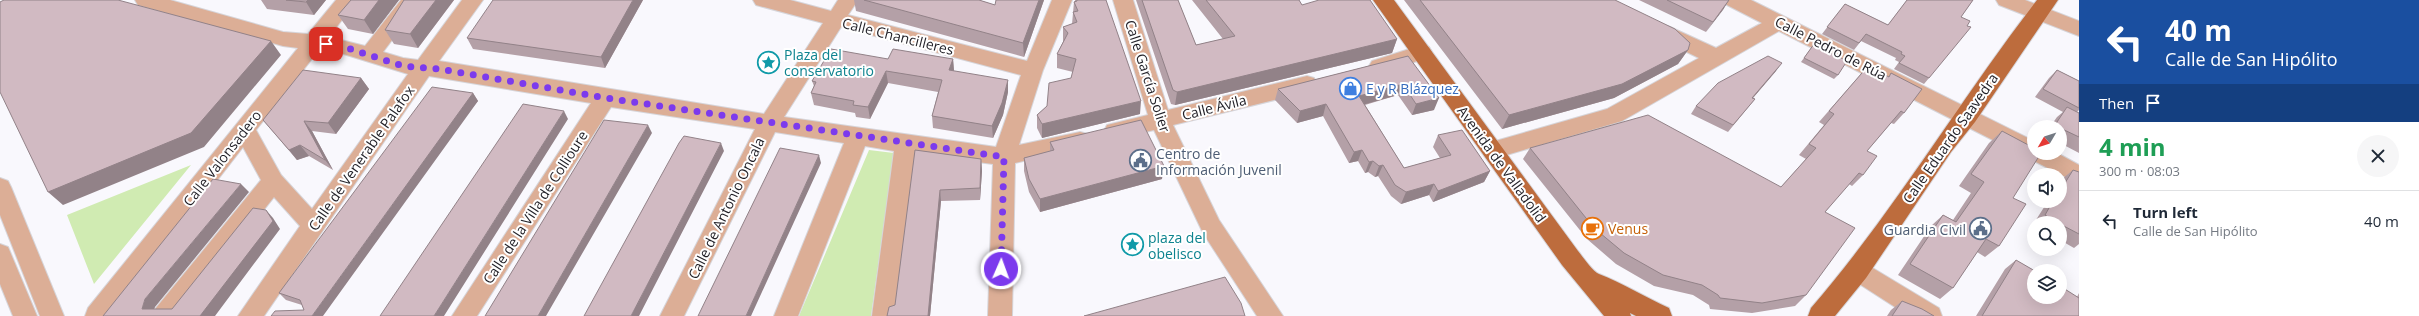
<!DOCTYPE html>
<meta charset="utf-8">
<style>
body{margin:0;font-family:"Open Sans",sans-serif;background:#f6f6f7;color:#1f2937;height:100vh;display:flex;flex-direction:column;font-size:15px;white-space:nowrap}
*{box-sizing:border-box;margin:0}
p{font-size:13px;color:#747a83}
.icon{flex:none;width:22px;height:22px;fill:none;stroke:currentColor;stroke-width:2;stroke-linecap:round;stroke-linejoin:round}
.map{position:relative;flex:1;overflow:hidden}
.details{display:flex;flex-direction:column;background:#fff;width:340px}
.details>*{flex:none}
.top-card{background:#1a4fa0;color:#fff;overflow:hidden}
.needle{width:26px;rotate:231deg}
.buttons{position:absolute;left:2027px;top:120px;display:grid;gap:8px}
.buttons a{display:grid;place-items:center;width:40px;height:40px;border-radius:50%;background:#fff;box-shadow:0 4px 16px #0002;font-size:20px}
.pin{position:absolute;display:grid;place-items:center;width:34px;height:34px;color:#fff;margin:-17px;border-radius:8px;box-shadow:0 2px 6px #0006}
.me{position:absolute;width:44px;margin:-22px;rotate:2deg;stroke-linejoin:round;filter:drop-shadow(0 0 3px #0008)}
.turn{display:flex;align-items:center;gap:14px;height:84px;padding:0 20px;font-size:18px}
.turn .icon{width:52px;height:52px;stroke-width:2.5}
.turn b{display:block;font-size:28px;line-height:34px}
.then{display:flex;align-items:center;height:38px;padding:0 20px;background:#0003;gap:8px;font-size:15px}
.round{display:grid;place-items:center;flex:none;width:42px;height:42px;border-radius:21px;background:#f6f6f7}
.headline{display:flex;align-items:center;justify-content:space-between;height:68px;padding:0 20px}
h1{font-size:24px;font-weight:700;line-height:30px;color:#1e9e55}
ul{padding:0;list-style:none}
li{display:flex;align-items:center;gap:12px;height:60px;padding:0 20px;border-top:1px solid #e0e1e3}
li div{flex:1}
li b{display:block;font-size:15px}
li em{font-style:normal}
main{display:flex;flex:1;min-height:0}
.map>svg:first-child{display:block}
.green{fill:#d0ebb2}
.lines{fill:none;stroke-linecap:round;stroke-linejoin:round}
.minor-casing{stroke:#d6d5da;stroke-width:2}
.major-casing{stroke:#d6d5da;stroke-width:2}
.minor{fill:#dcae96;fill-rule:evenodd}
.major{fill:#bd6c3d;fill-rule:evenodd}
.wall{fill:#b4a0a7}
.shaded-wall{fill:#928288}
.building{fill:#d1bac2;stroke:#928288}
.route{stroke:#7c3aed;stroke-width:7;stroke-dasharray:0 12.6}
.labels{text-anchor:middle;dominant-baseline:central;stroke-width:4;stroke-linejoin:round;paint-order:stroke}
.street-label{font-size:14px;fill:#1f1e25;stroke:#fff}
.culture-label{font-size:14px;fill:#0d838f;stroke:#fff;text-anchor:start}
.shop-label{font-size:14px;fill:#366cbe;stroke:#fff;text-anchor:start}
.service-label{font-size:14px;fill:#4e5e75;stroke:#fff;text-anchor:start}
.food-label{font-size:14px;fill:#c56008;stroke:#fff;text-anchor:start}
</style>
<main>
<div class="map">
<svg width="2079" height="316" viewBox="0 0 2079 316">
<rect width="100%" height="100%" fill="#f9f8fd"/>
<path class="green" d="M869,150L894,153L871,316H799Z
M191,165L94,284L67,215Z"/>
<g class="lines">
<defs>
<path id="minor" d="M135,0H170L283,32L308,34L336,0H357L329,37L365,46L401,0H422L383,52L403,58L418,60L462,0H483L439,61L764,114L823,23L756,5L753,0H790L831,11L838,0H858L848,15L1027,61L1052,0H1072L1043,70L1019,145L1080,132L1088,134L1091,140L1088,146L1080,148L1015,163L1012,316H988L993,164L916,154L896,316H872L894,151L865,146L798,316H774L844,143L775,132L684,316H660L755,129L611,107L477,316H452L591,103L429,76L264,316H238L300,226L274,197L180,316H153L156,308L261,180L243,147L112,316H85L88,308L298,48L283,46L138,5ZM841,27L1021,75L996,147L784,117ZM319,50L337,52L408,74L312,209L281,175L256,130Z
M1113,0H1133L1168,110L1307,76L1314,78L1317,84L1314,90L1307,92L1173,125L1219,220L1283,316H1257L1203,233L1154,130L1115,139L1107,137L1104,131L1107,125L1148,115Z
M1724,0H1751L2034,141V153H2057L2079,165V184L1779,31L1622,121L1493,159L1485,156L1482,150L1485,144L1607,109L1699,58L1656,37L1653,32L1656,27L1663,25L1670,27L1716,48L1762,23L1727,5Z
M1996,0H2025L2079,21V36L1999,5Z
M1422,45L1429,47L1432,52L1429,57L1379,74L1372,71L1369,66L1372,61Z
M0,178L8,181L11,187L64,316H40L0,215Z
M0,244L8,247L37,316H13L0,284Z
M1858,261L1866,264L1939,308L1942,316H1909L1850,278L1846,271L1850,264Z"/>
<path id="major" d="M1373,0H1394L1578,251C1583,257 1592,271 1599,274C1622,283 1645,297 1669,308L1672,316H1636L1630,313L1631,316H1604L1562,265Z
M2037,0H2058L1975,122L1951,152L1866,278L1835,316H1808L1811,308C1894,212 1959,101 2037,0Z"/>
</defs>
<use href="#minor" class="minor-casing"/>
<use href="#major" class="major-casing"/>
<use href="#minor" class="minor"/>
<use href="#major" class="major"/>
</g>
<path class="wall" d="M261,0H326L314,15L267,9Z
M351,0H399L373,34L348,29L338,15Z
M404,0H454L418,48L394,44L385,30Z
M643,0L605,68L473,49L467,38Z
M854,0H979L995,5L1044,0L1024,57L856,11Z
M1075,0H1106L1140,114L1042,138L1037,128V115L1047,106L1071,78L1073,72L1057,68V54L1063,42V27L1072,24L1074,2L1075,1Z
M1136,0H1178L1196,45L1223,39L1192,0H1299L1302,5L1397,39L1392,53L1175,105L1171,104Z
M1404,0H1615L1688,50L1678,64L1614,98L1502,129Z
M1639,0H1729L1706,32Z
M1907,0H1973L1961,17L1929,78L1924,84L1894,69L1899,62L1895,60L1896,58L1861,41L1854,50L1822,34L1845,4L1888,25Z
M1814,44L1838,75L1834,79L1801,62Z
M1408,56L1434,110L1412,115L1398,95L1365,105L1404,168L1440,158L1433,147L1438,135L1490,171L1484,182L1433,202L1429,195L1401,204L1391,196L1378,176L1375,177L1368,172L1365,173L1358,161L1349,163L1323,116L1297,123L1275,100L1278,89Z
M888,59H953L954,71L1008,92L1003,115L993,138L933,128L932,116L938,92L888,83L870,119L856,117L855,113L814,105L811,93L814,86L812,81Z
M1868,66L1904,113L1894,124L1891,123L1867,151L1863,175L1852,186L1849,184L1825,212L1806,295L1795,306L1752,313L1710,309L1709,305L1693,295L1654,286L1616,264L1587,239L1523,159L1530,148L1781,187L1806,159L1799,155L1824,125L1819,122Z
M2057,70L2079,81V110L2077,112L2079,113V153L2060,143V127H2050L2057,117L2063,112L2035,97L2049,78Z
M1776,71L1753,98L1755,99L1728,132L1691,114L1696,106Z
M361,78L369,89L336,134L312,131L333,170L309,156L297,160L263,120Z
M473,93L478,101L304,310L302,305L286,300L279,293Z
M2002,131L2013,198L1999,246L1985,257L1977,252L1953,288L1940,299L1898,275L1931,226L1943,215L1953,220L1971,193L1959,186L1989,143Z
M1050,142L1162,179L1040,212L1029,192L1024,171V158L1050,151Z
M915,150L981,159L982,171L980,200L941,201L930,316H887L895,305Z
M2073,170L2079,172V244L2074,248L2060,240V223H2034L2048,201H2060V182L2062,179Z
M2016,260L2077,297L2079,293V316H1976L2005,269Z
M1902,301L1934,316H1887L1891,310Z"/>
<path class="shaded-wall" d="M308,0H326L314,15L306,2Z
M379,0H399L373,34L364,20Z
M436,0H454L418,48L410,34Z
M633,0H643L605,68L601,57Z
M1039,0H1044L1024,57L1023,43Z
M1729,0L1723,10L1706,32L1713,22Z
M1397,39L1392,53L1175,105L1177,92Z
M271,41L281,55L204,147L63,205L48,192Z
M1688,50L1678,64L1614,98L1502,129L1509,115Z
M953,59L954,71L949,70Z
M1782,63L1776,71L1746,106L1752,98Z
M886,71L888,83L870,119L868,107Z
M361,78L369,89L336,134L328,123Z
M1008,80V92L1003,115L993,138L992,126Z
M1403,84L1398,95L1355,107L1359,96Z
M473,93L478,101L323,316H312Z
M1439,98L1434,110L1412,115L1416,104Z
M1141,101L1140,114L1042,138V124Z
M1326,104L1323,116L1297,123L1300,111Z
M564,111L568,119L444,316H434Z
M304,121L312,131L333,170L325,160Z
M648,125L652,133L546,316H538Z
M721,143L724,151L639,316H631Z
M300,145L309,156L297,160L289,150Z
M1362,150L1358,161L1349,163L1354,152Z
M819,155L821,163L751,316H746Z
M981,159L982,171L980,200V188Z
M1373,161L1368,172L1365,173L1369,162Z
M1383,165L1378,176L1375,177L1379,166Z
M1164,166L1162,179L1040,212V199Z
M1490,171L1484,182L1433,202L1438,191Z
M241,184L249,192L155,307L152,316L142,309L145,299Z
M1434,184L1429,195L1401,204L1406,192Z
M940,190L941,201L930,316H928Z
M266,210L273,218L280,229L215,316H200Z"/>
<path class="building" d="M4,0H118L271,41L191,133L48,192L0,92V2Z
M286,0H308L306,2Z
M351,0H379L364,20L338,15Z
M404,0H436L410,34L385,30Z
M493,0H633L601,57L467,38Z
M864,0H979L995,5L996,0H1039L1023,43Z
M1077,0H1106L1141,101L1042,124L1037,115L1047,106L1049,83L1071,78L1076,59L1057,54L1068,33L1063,27L1077,22L1073,12L1078,11L1074,2L1077,1Z
M1142,0H1178L1196,45L1235,36L1206,0H1299L1302,5L1319,0H1370L1397,39L1177,92L1173,90Z
M1420,0H1615L1675,29L1690,43L1688,50L1622,84L1509,115Z
M1667,0H1729L1713,22Z
M1907,0H1973L1961,17L1970,21L1967,26L1971,27L1929,78L1899,63L1905,56L1901,54L1902,52L1866,34L1859,43L1827,27L1845,4L1888,25Z
M1814,44L1847,61L1838,75L1804,58Z
M831,49L888,59L893,49L953,59L949,70L1008,80L1002,103L992,126L932,116L942,80L886,71L868,107L853,105L854,101L811,93L816,82L812,81Z
M1408,56L1439,98L1416,104L1403,84L1359,96L1404,168L1451,155L1438,135L1462,130L1490,171L1438,191L1434,184L1406,192L1395,185L1383,165L1379,166L1373,161L1369,162L1362,150L1354,152L1326,104L1300,111L1278,89Z
M1768,56L1782,63L1752,98L1755,99L1733,125L1696,106L1718,83Z
M1868,66L1889,77L1891,73L1922,89L1904,113L1901,111L1867,151L1877,156L1863,175L1859,173L1825,212L1855,228L1806,295L1762,303L1720,298L1718,295L1702,285L1663,275L1624,253L1594,228L1530,148L1648,115L1781,187L1816,148L1809,144L1834,114L1829,111Z
M303,70L361,78L328,123L304,121L325,160L300,145L289,150L263,120Z
M2057,70L2079,81V108L2043,89Z
M432,87L473,93L312,316H271L275,311L304,310L300,300L279,293Z
M523,104L564,111L434,316H380Z
M2067,107L2079,113V137L2060,128V127L2055,125Z
M604,120L648,125L538,316H485Z
M1141,120L1164,166L1040,199L1029,179L1024,158L1054,150L1050,142Z
M2002,131L2034,148V153H2041L2013,198L2026,204L1999,246L1986,239L1953,288L1910,264L1943,215L1956,222L1984,182L1971,174Z
M684,136L721,143L631,316H584L679,143Z
M780,148L819,155L746,316H698Z
M915,150L981,159L980,188L940,190L928,316H887L889,307L895,305Z
M2073,170L2079,172V234L2060,224V223H2058L2045,215L2053,201H2060V191Z
M213,179L241,184L145,299L142,309H172L253,208L266,210L273,221L200,316H103Z
M2016,260L2035,271H2034V297H2060V286L2079,298V316H1982Z
M1225,277L1241,303L1245,316H1084Z
M1902,301L1922,309L1934,316H1892Z"/>
<g class="lines">
<path class="route" d="M326,44L338,45L403,66L440,69L606,98L1004,157L1001,269"/>
</g>
<defs>
<symbol id="sight-ring" viewBox="-11 -11 22 22"><circle r="9.5" fill="#fff" stroke="#0f9aa8" stroke-width="1.5"/><path d="M0-6L1.8-2.2L6-1.7L2.9 1.2L3.7 5.4L0 3.3L-3.7 5.4L-2.9 1.2L-6-1.7L-1.8-2.2Z" fill="#0f9aa8"/></symbol>
<symbol id="shop-ring" viewBox="-11 -11 22 22"><circle r="9.5" fill="#fff" stroke="#3f7fe0" stroke-width="1.5"/><path d="M-5-2.5h2.3a2.7 3.5 0 0 1 5.4 0H5L5.5 6h-11ZM-1.5-2.5h3a1.5 2.3 0 0 0-3 0Z" fill="#3f7fe0"/></symbol>
<symbol id="civic-ring" viewBox="-11 -11 22 22"><circle r="9.5" fill="#fff" stroke="#5c6f8a" stroke-width="1.5"/><path d="M-.6-6.5H3V-4.5H.6V-3L4-1V1h2V6H-6V1h2V-1L-.6-3ZM-1.2 2.5V6h2.4V2.5Z" fill="#5c6f8a"/></symbol>
<symbol id="cafe-ring" viewBox="-11 -11 22 22"><circle r="9.5" fill="#fff" stroke="#e8710a" stroke-width="1.5"/><path d="M-5.5-4.5H6V0H3Q3 3.5 0 3.5H-2.5Q-5.5 3.5-5.5 0ZM3-3.2v2h1.7v-2ZM-6 4.5H4V6H-6Z" fill="#e8710a"/></symbol>
</defs>
<g fill-rule="evenodd">
<use href="#sight-ring" x="756" y="50" width="25" height="25"/>
<use href="#shop-ring" x="1338" y="76" width="25" height="25"/>
<use href="#civic-ring" x="1128" y="148" width="25" height="25"/>
<use href="#cafe-ring" x="1580" y="216" width="25" height="25"/>
<use href="#civic-ring" x="1968" y="216" width="25" height="25"/>
<use href="#sight-ring" x="1120" y="232" width="25" height="25"/>
</g>
<g class="labels">
<g class="street-label">
<text transform="translate(898 36) rotate(14)">Calle Chancilleres</text>
<text transform="translate(1831 48) rotate(27)">Calle Pedro de Rúa</text>
<text transform="translate(1148 76) rotate(72)">Calle García Solier</text>
<text transform="translate(1214 107) rotate(-14)">Calle Ávila</text>
<text transform="translate(1950 138) rotate(-55)">Calle Eduardo Saavedra</text>
<text transform="translate(222 158) rotate(-52)">Calle Valonsadero</text>
<text transform="translate(361 158) rotate(-55)">Calle de Venerable Palafox</text>
<text transform="translate(1502 164) rotate(54)">Avenida de Valladolid</text>
<text transform="translate(535 207) rotate(-57)">Calle de la Villa de Collioure</text>
<text transform="translate(726 208) rotate(-64)">Calle de Antonio Oncala</text>
</g>
<g class="culture-label">
<text x="784" y="54">Plaza del<tspan x="784" dy="16">conservatorio</tspan></text>
<text x="1148" y="237">plaza del<tspan x="1148" dy="16">obelisco</tspan></text>
</g>
<g class="shop-label">
<text x="1366" y="88">E y R Blázquez</text>
</g>
<g class="service-label">
<text x="1156" y="153">Centro de<tspan x="1156" dy="16">Información Juvenil</tspan></text>
<text x="1966" y="229" text-anchor="end">Guardia Civil</text>
</g>
<g class="food-label">
<text x="1608" y="228">Venus</text>
</g>
</g>
</svg>
<div class="buttons">
<a><svg class="needle" viewBox="-14 -14 28 28"><path d="M0-13l5 13h-10z" fill="#e53935"/><path d="M0 13l5-13h-10z" fill="#747a83"/></svg></a>
<a><svg class="icon" aria-label="sound" viewBox="0 0 24 24"><path d="M4 9h4l5-4v14l-5-4H4zM17 9q2 3 0 6"/></svg></a>
<a><svg class="icon" aria-label="search" viewBox="0 0 24 24"><circle cx="10" cy="10" r="6"/><path d="M15 15l6 6"/></svg></a>
<a><svg class="icon" aria-label="layers" viewBox="0 0 24 24"><path d="M12 4l9 5-9 5-9-5zM3 14l9 5 9-5"/></svg></a>
</div>
<div class="pin" style="left:326px;top:44px;background:#d93025"><svg class="icon" aria-label="arrive" viewBox="0 0 24 24"><path d="M6 21V4h12l-3 4 3 4H6"/></svg></div>
<svg class="me" style="left:1001px;top:269px" viewBox="-20 -20 40 40"><circle r="17" fill="#7c3aed" stroke="#fff" stroke-width="3"/><path d="M0-11L8 9 0 5-8 9z" fill="#fff"/></svg>
</div>
<section class="details">
<div class="top-card">
<div class="turn"><svg class="icon" aria-label="left" viewBox="0 0 24 24"><path d="M17 20v-9H6M10 6l-5 5 5 5"/></svg><div><b>40 m</b>Calle de San Hipólito</div></div>
<div class="then">Then<svg class="icon" aria-label="arrive" viewBox="0 0 24 24"><path d="M6 21V4h12l-3 4 3 4H6"/></svg></div>
</div>
<div class="headline"><div><h1>4 min</h1><p>300 m · 08:03</p></div><a class="round"><svg class="icon" aria-label="close" viewBox="0 0 24 24"><path d="M6 6l12 12M18 6L6 18"/></svg></a></div>
<ul>
<li><svg class="icon" aria-label="left" viewBox="0 0 24 24"><path d="M17 20v-9H6M10 6l-5 5 5 5"/></svg><div><b>Turn left</b><p>Calle de San Hipólito</p></div><em>40 m</em></li>
</ul>
</section>
</main>
